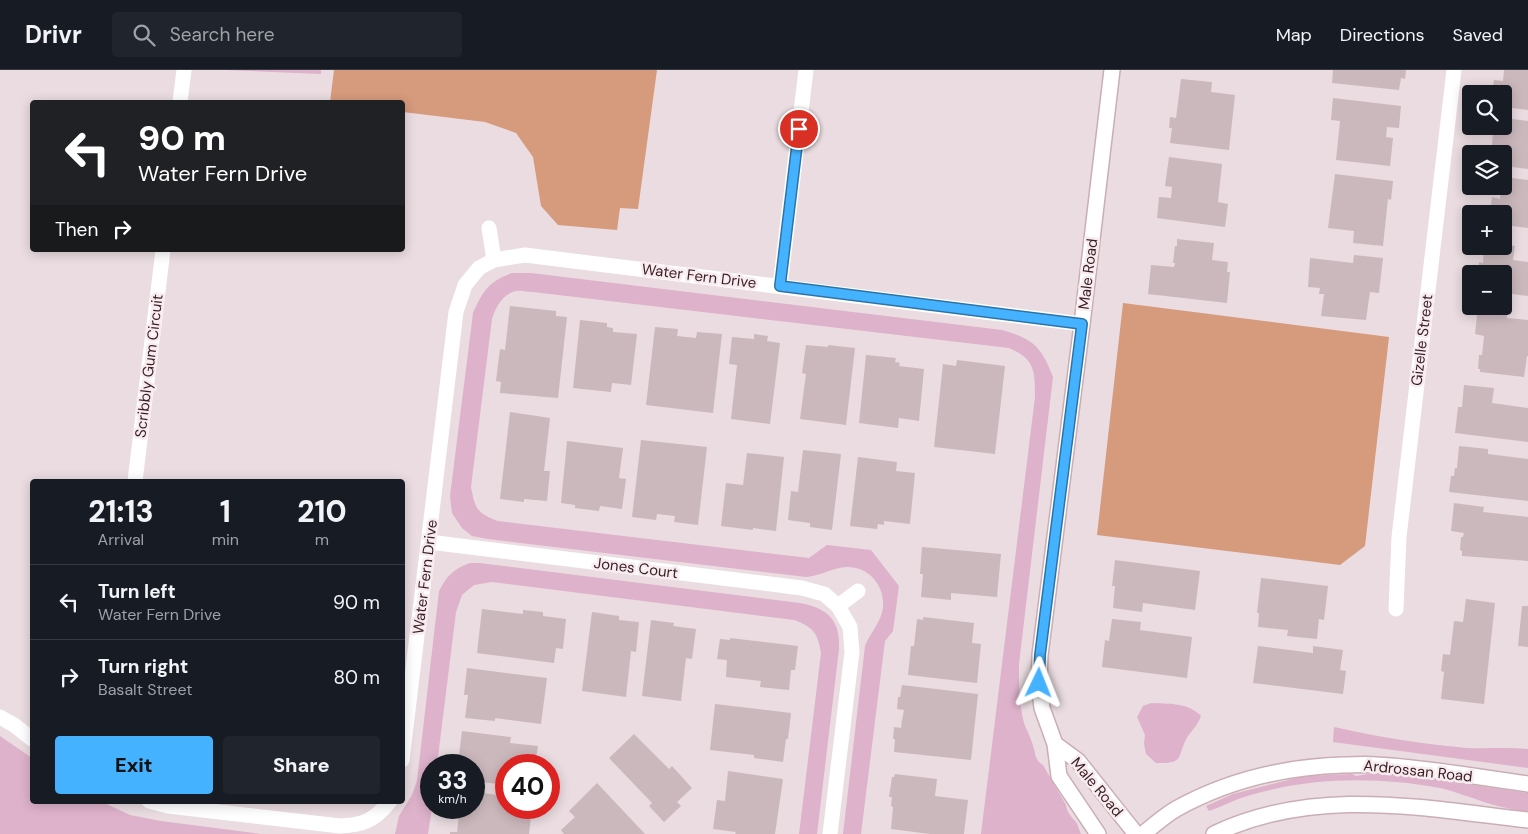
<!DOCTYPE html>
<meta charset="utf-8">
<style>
body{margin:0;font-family:"DM Sans",sans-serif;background:#20242c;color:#f1f3f6;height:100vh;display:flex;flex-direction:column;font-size:19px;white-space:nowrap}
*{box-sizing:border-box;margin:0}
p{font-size:16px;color:#9ea1a6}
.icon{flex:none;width:28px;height:28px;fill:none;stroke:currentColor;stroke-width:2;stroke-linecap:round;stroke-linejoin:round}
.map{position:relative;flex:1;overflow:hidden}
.drawer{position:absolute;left:30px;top:409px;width:375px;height:325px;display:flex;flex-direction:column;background:#171b24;border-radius:5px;box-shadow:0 2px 12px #0003}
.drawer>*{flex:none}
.banner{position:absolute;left:30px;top:30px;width:375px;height:152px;border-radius:5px;box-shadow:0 2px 12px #0003;background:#202124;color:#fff;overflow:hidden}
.buttons{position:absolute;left:1462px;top:15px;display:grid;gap:10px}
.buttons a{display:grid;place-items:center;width:50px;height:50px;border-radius:5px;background:#171b24;box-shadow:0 2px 12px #0003;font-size:25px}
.speed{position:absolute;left:420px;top:684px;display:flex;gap:10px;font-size:25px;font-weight:700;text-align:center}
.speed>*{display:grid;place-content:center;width:65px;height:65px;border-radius:50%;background:#171b24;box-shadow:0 2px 12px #0003;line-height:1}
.speed small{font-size:12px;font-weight:400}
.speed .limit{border:8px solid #d22;background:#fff;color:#111}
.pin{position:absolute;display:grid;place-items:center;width:42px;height:42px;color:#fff;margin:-21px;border:2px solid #fff;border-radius:50%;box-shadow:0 1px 5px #0007}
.me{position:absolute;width:55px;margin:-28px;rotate:2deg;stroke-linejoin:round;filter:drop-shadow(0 0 4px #0008)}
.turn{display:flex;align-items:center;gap:18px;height:105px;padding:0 25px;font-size:22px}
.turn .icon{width:65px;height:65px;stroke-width:2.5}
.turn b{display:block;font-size:35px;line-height:42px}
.then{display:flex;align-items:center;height:48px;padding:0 25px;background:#0003;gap:10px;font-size:19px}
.eta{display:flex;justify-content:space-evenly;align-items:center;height:85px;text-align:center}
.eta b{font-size:30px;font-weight:800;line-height:35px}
.action{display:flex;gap:10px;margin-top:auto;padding:10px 25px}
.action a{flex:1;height:58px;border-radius:5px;background:#45b2ff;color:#111;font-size:20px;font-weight:800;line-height:58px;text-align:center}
.action a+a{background:#20242c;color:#f1f3f6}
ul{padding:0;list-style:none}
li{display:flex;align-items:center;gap:15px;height:75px;padding:0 25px;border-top:1px solid #363941}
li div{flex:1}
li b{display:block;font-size:19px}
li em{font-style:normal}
header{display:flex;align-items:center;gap:30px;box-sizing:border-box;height:70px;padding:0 25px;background:#171b24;border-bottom:1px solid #363941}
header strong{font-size:24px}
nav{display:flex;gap:28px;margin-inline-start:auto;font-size:18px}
.search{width:350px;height:45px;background:#20242c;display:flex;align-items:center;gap:12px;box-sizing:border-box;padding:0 18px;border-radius:5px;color:#9ea1a6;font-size:19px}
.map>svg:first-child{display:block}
.green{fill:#deb2cb}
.water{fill:#d69a7d}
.building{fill:#cbb8bd}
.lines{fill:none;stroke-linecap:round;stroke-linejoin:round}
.secondary-casing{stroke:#cbaeb4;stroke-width:18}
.street{stroke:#fff;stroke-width:15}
.secondary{stroke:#fff;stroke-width:15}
.route-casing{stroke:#2d74a6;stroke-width:12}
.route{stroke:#45b2ff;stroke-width:9}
.labels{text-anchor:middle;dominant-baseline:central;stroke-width:5;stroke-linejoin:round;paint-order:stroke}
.street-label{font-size:15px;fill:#3a1d20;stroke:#f7ecf0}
</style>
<header>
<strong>Drivr</strong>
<div class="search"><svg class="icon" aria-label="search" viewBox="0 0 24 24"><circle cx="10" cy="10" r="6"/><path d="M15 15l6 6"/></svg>Search here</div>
<nav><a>Map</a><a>Directions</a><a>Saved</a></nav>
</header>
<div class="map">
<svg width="1528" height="764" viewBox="0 0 1528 764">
<rect width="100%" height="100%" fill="#eadce0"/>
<path class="green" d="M226,0H321V4Z
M512,203H531L1002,260C1033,269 1041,276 1053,307L1019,594C1019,613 1019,634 1024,653C1027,661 1032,670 1034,679C1036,686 1035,690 1043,695L1066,735C1067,743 1071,746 1076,752C1078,755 1079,760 1081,764H981L1035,327C1035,301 1035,289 1009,278L533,222C528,222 521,220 516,221C503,224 496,236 492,249L471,417C475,439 477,443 498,451L809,488L827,475L871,480L899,516L893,561L885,571L861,764H843L865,576C870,563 881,552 883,538C885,515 869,497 847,497C833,497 821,506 806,507L488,469L472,466L462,458L452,443L450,426L473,243C483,221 488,212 512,203Z
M470,493H479L800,533C816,536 832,542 837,559C839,565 839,573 839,579L817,764H799L821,583C818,563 813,557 794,550L492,512L474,515L462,525L456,542L437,695H431L432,738L428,764H395L399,746L412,725L417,711L439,521C448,505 452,500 470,493Z
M1151,633C1168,634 1188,632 1201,646C1197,656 1194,658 1188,666C1176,685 1187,694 1156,693L1146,684L1144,674L1145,665L1137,647L1143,636Z
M1334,657C1378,667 1422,674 1467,678C1487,679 1508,677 1528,679V698L1333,672Z
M0,666L32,688V731H100L130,745L161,751L261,764H0Z
M1373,703L1404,705L1528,723V742C1514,740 1501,737 1487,733C1471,728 1457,722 1440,718C1376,706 1307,707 1244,727C1232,731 1221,737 1209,741L1206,736L1233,724L1304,706L1352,704L1356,706Z"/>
<path class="water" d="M334,0H657L638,139L620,138L617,160L558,155L541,136L533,87L516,63L485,52L403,42L402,32H330Z
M1123,233L1389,267L1365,476L1340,495L1097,465Z"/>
<path class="building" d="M1333,0H1406L1405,9L1401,8L1399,20L1332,13Z
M1504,0H1528V40L1504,37V24H1496L1492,22L1494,10L1503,11Z
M1181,9L1212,12L1211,22L1235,25L1229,80L1170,73L1172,58H1169L1170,47L1176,48Z
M1333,28L1401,36L1399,58L1387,57L1386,67L1393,68L1390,96L1336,90L1340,51L1331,50Z
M1504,48L1528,51V99L1504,96V84H1499L1500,76L1492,75L1493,61H1497L1498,56H1504Z
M1169,87L1222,94L1218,132L1228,134L1225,157L1157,148L1159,127L1171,128L1172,117L1165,116Z
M1335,104L1393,111L1391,130L1388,129L1383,176L1353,173L1354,161L1328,158Z
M1504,107L1528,110V158L1504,155V144H1495V142L1490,141L1492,127L1500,129L1501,116H1504Z
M1177,169L1214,173L1212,190L1228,192L1227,202H1230L1227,233L1148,224L1151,195L1174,197L1175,193H1173L1175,176H1177Z
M1504,174L1515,176L1513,190L1528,192V226L1504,223V204H1478L1479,192L1483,193L1484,176H1504Z
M1354,185L1383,188L1379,223L1370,222L1366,250L1321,246L1324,224H1319L1320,218L1308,217L1310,188L1353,193Z
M510,236L556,241V246L567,247L558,328L500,323L501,312L496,311L500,279L505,280Z
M1478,236L1507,240V248L1528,250V286H1527L1524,307L1480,302V299H1478L1479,285H1482L1484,266L1475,264Z
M580,250L607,253V257L613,258V262L637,264L631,315L612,313L611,322L573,318Z
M655,257L678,259L677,266L696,268L697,262L722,264L713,343L646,335Z
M754,264L768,266L767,271L780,273L770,354L731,349L737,295L729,294L732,267L754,269Z
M806,275L828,277V275L855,278L846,355L800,349L806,304L802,303Z
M866,285L896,288L895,292L900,293L899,296L924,299L919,351L899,348L898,358L859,353Z
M957,290L1005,296L995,384L934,377L943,294L956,296Z
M1464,315L1494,318L1492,333L1528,338V372L1455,363L1458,337H1462Z
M510,342L550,348L544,401H550L547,431L524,429V432L500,429Z
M641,370L707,377L698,455L674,452L675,446L657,444L656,450L632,447Z
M567,371L623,378L619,408L626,409L622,439L600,436L599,441L575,438V435L561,433Z
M1459,376L1488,379V384L1528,389V431L1449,422L1451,406H1454L1455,398H1457Z
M803,380L841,384L832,460L810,457V453L788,450L791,421L798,422Z
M747,383L784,387L776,461L753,458V460L721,456L726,413L743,415Z
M858,387L897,392L896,401L915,403L910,454L884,451V455L878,454L877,459L850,456Z
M1454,433L1484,437L1483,442L1528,447V491L1462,486V481L1460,480L1461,467H1463L1464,463L1451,461Z
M922,477L1001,484L997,527L951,523V530L921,527L923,504H920Z
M1115,490L1200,501L1195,540L1143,533L1142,542L1113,538L1115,516H1112Z
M1261,508L1328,516L1324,550L1319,549L1317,569L1287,566L1288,560L1258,557L1259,543H1257Z
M1466,529L1495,533L1484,634L1441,629L1444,602L1441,601L1443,584L1450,585L1454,551L1463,552Z
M1522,536H1528V577L1518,576Z
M482,539L523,544V540L543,542V546L566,549L563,579L556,578L554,593L477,583Z
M592,542L619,546V550L639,552L636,582L631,581L626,627L582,621Z
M923,547L974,553L972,573L981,574L977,613L908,605L911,576H914L917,549L923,550Z
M1112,549L1141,552L1140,560L1192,567L1187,608L1102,597L1105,570L1109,571Z
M651,550L674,553L673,556L696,559L692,589L686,588L681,631L642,626Z
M730,568L798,576L795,600H791L789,620L760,617L761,611L726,607L727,590L717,589L720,569L730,570Z
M1258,576L1313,583V576L1343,580L1340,600L1346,601L1343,624L1253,613Z
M467,598L547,608L541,654L495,648V651L465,648L468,625H464Z
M902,615L978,624L971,690L894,682L895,669H893L894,657L901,658L902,650L904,640L897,639L898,627H900Z
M715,634L791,643L788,669H786L783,692L754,688V685L710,680Z
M462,661L511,667L510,673L538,676L535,695H506V715L474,711V695H455L456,684L459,685Z
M634,664L669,699L672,696L692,718L677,732L681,736L664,752L649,736L652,733L609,688Z
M728,701L783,709L775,764H735L736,762L713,759L717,730L725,731Z
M895,704L937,709L935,726L968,730L964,764H930L891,759L893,737L891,736L892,727H889L892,707H894Z
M597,713L645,764H564L561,760L575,747L569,741Z
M474,722L506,726V738H532L529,764H450V762H457L458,754L459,745L453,744V738H474Z"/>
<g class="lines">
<defs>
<path id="secondary" d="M1055,674L1078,691L1136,764
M1098,764L1059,706L1055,674L1042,638L1039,613L1040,585L1082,254L1112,0
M1143,764C1153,756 1164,746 1176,739C1228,710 1284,697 1343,695C1354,695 1366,694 1377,695C1428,698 1478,707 1528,714
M1214,764C1315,716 1421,738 1528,750"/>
</defs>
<use href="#secondary" class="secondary-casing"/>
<path class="street" d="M180,32L184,0
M489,158L494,190
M780,216L806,0
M135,411L163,180
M429,472L802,518L824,524L838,536L850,557L852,582L830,764
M838,536L858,521
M1396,539L1399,467L1454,0
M0,647L14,655L32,669
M402,690L456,242L465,215L479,198L494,190L525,185L1082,254
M149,731L168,736L340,756C364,755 375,750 390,731"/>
<use href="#secondary" class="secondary"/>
</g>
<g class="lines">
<defs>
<path id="route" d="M799,59L780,216L1082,254L1040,585L1039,613"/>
</defs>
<use href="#route" class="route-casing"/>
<use href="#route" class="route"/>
</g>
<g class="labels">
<g class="street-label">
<text transform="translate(1088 204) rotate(-83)">Male Road</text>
<text transform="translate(699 206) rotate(7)">Water Fern Drive</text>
<text transform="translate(1422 270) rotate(-83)">Gizelle Street</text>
<text transform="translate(149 296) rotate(-83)">Scribbly Gum Circuit</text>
<text transform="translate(636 498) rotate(7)">Jones Court</text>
<text transform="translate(425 507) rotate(-83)">Water Fern Drive</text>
<text transform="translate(1418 701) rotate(6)">Ardrossan Road</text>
<text transform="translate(1097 717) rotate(50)">Male Road</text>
</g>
</g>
</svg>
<div class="buttons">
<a><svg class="icon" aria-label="search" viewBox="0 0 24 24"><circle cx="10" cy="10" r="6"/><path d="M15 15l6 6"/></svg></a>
<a><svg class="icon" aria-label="layers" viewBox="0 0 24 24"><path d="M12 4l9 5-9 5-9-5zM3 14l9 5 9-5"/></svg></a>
<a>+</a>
<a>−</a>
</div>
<div class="speed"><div>33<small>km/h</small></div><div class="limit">40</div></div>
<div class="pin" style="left:799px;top:59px;background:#d93025"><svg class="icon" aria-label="arrive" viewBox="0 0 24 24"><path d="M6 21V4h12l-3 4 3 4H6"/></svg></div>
<svg class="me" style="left:1039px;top:613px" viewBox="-20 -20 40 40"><path d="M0-17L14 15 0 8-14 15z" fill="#45b2ff" stroke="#fff" stroke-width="4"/></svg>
<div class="banner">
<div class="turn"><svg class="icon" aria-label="left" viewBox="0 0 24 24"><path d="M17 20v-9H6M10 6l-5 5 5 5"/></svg><div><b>90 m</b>Water Fern Drive</div></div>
<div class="then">Then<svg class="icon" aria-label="right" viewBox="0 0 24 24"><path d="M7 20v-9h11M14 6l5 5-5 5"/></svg></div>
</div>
<section class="drawer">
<div class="eta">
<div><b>21:13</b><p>Arrival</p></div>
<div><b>1</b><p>min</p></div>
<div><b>210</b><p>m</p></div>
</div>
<ul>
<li><svg class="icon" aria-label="left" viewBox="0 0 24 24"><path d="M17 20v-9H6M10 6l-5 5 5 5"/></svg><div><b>Turn left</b><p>Water Fern Drive</p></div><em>90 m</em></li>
<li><svg class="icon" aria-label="right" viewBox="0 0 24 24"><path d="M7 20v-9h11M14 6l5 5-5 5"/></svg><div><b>Turn right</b><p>Basalt Street</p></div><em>80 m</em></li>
</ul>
<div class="action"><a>Exit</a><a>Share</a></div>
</section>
</div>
